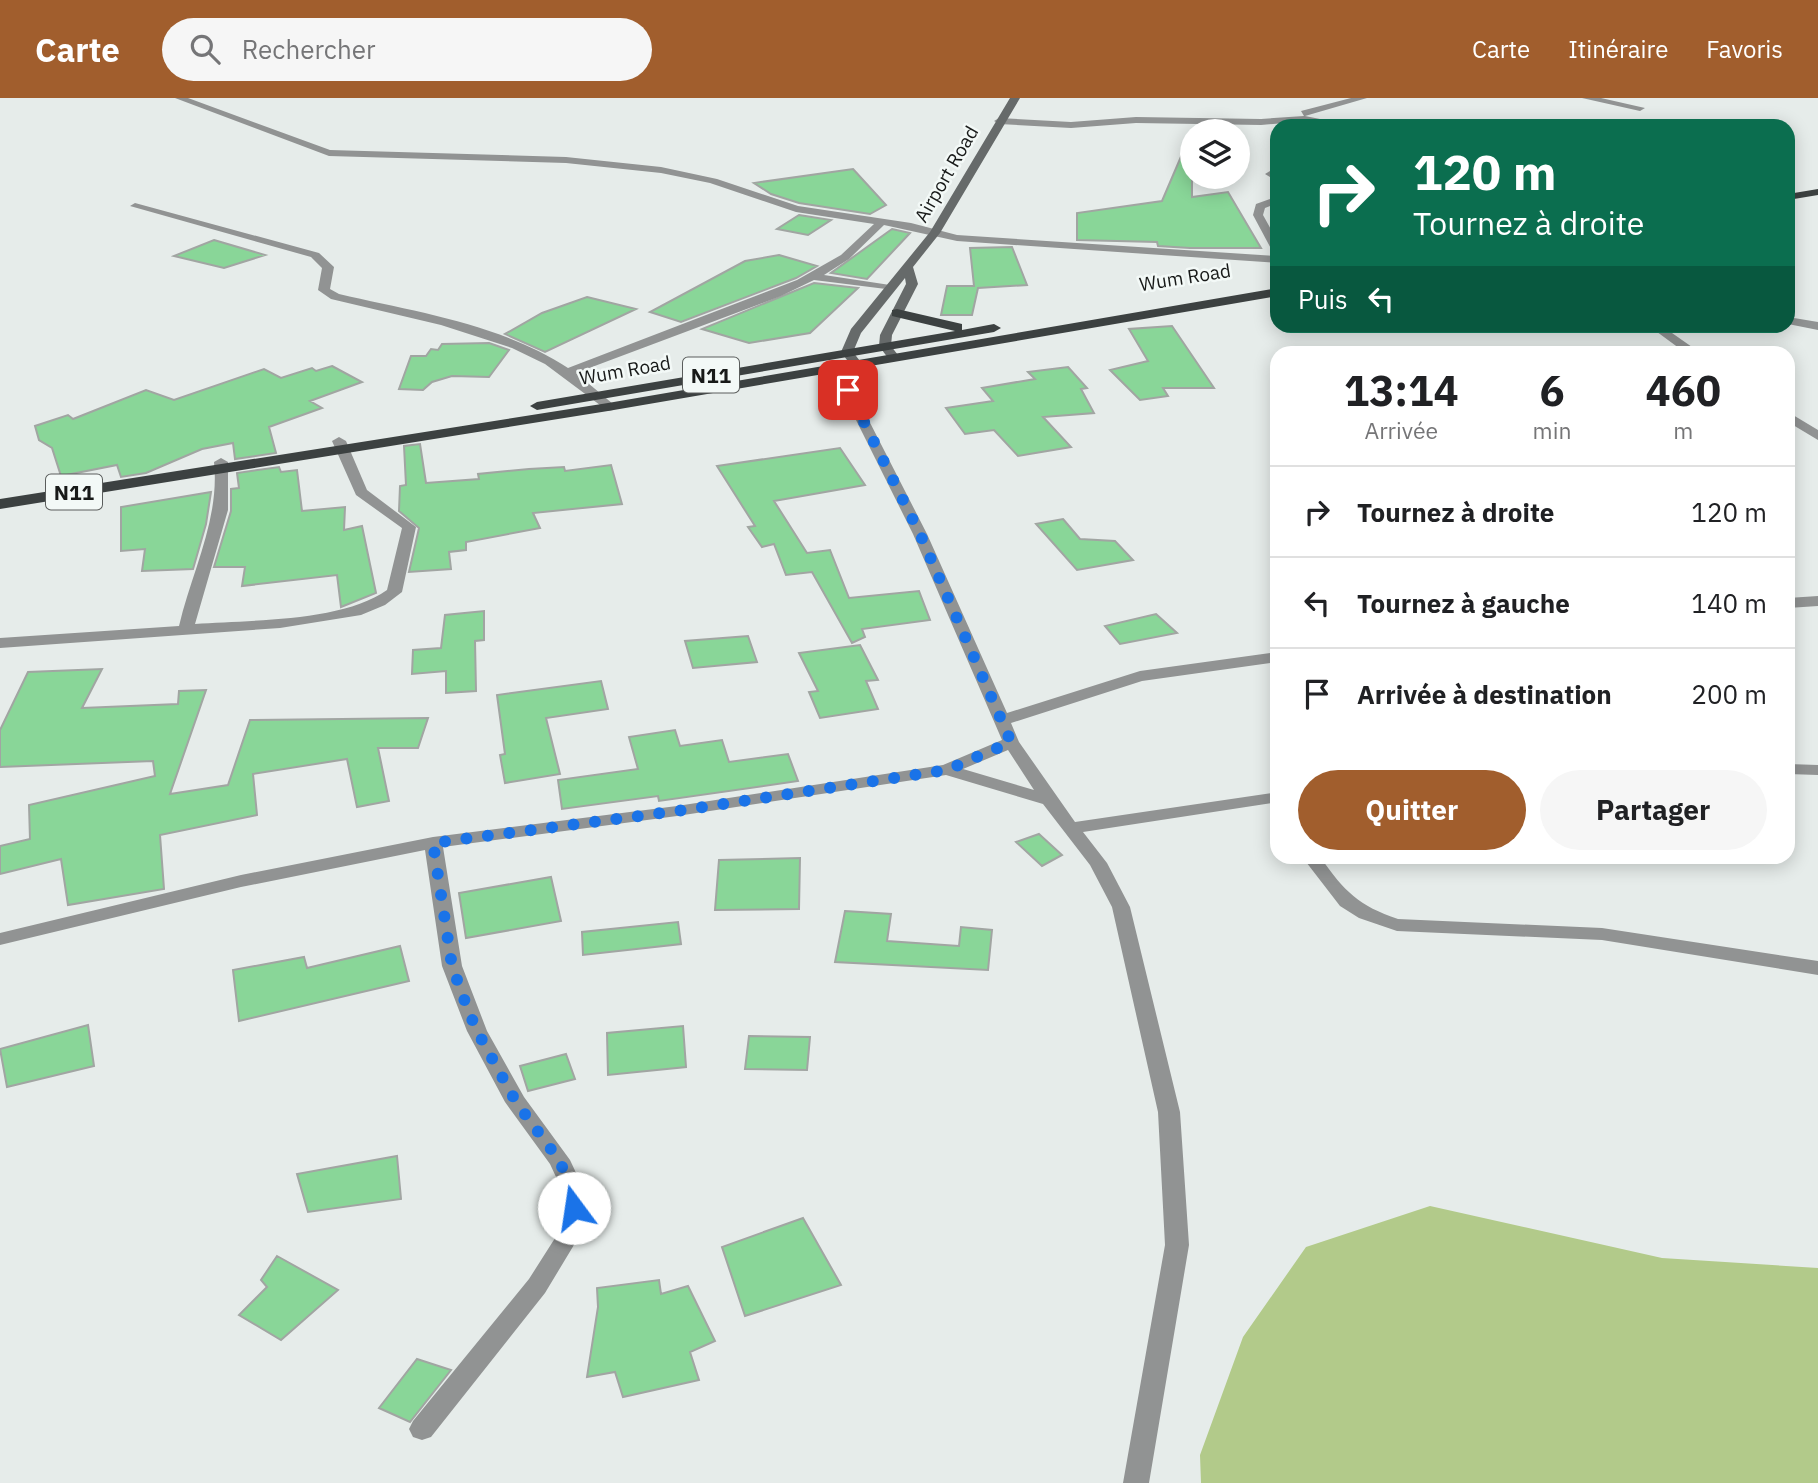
<!DOCTYPE html>
<html lang="fr">
<meta charset="utf-8">
<style>
body{margin:0;font-family:"IBM Plex Sans",sans-serif;background:#f6f6f6;color:#202124;height:100vh;display:flex;flex-direction:column;font-size:26px;white-space:nowrap}
*{box-sizing:border-box;margin:0}
p{font-size:23px;color:#757577}
.icon{flex:none;width:38px;height:38px;fill:none;stroke:currentColor;stroke-width:2;stroke-linecap:round;stroke-linejoin:round}
.map{position:relative;flex:1;overflow:hidden}
.panel{position:absolute;left:1270px;top:248px;width:525px;height:518px;display:flex;flex-direction:column;background:#fff;border-radius:21px;box-shadow:0 4px 18px #0003}
.panel>*{flex:none}
.hud{position:absolute;left:1270px;top:21px;width:525px;height:214px;border-radius:21px;box-shadow:0 4px 18px #0003;background:#0b6e4f;color:#fff;overflow:hidden}
.controls{position:absolute;left:1180px;top:21px;display:grid;gap:14px}
.controls a{display:grid;place-items:center;width:70px;height:70px;border-radius:50%;background:#fff;box-shadow:0 4px 18px #0003;font-size:35px}
.pin{position:absolute;display:grid;place-items:center;width:60px;height:60px;color:#fff;margin:-30px;border-radius:14px;box-shadow:0 4px 10px #0006}
.me{position:absolute;width:77px;margin:-38px;rotate:346deg;stroke-linejoin:round;filter:drop-shadow(0 0 5px #0008)}
.turn{display:flex;align-items:center;gap:24px;height:147px;padding:0 28px;font-size:32px}
.turn .icon{width:91px;height:91px;stroke-width:2.5}
.turn b{display:block;font-size:49px;line-height:60px}
.then{display:flex;align-items:center;height:66px;padding:0 28px;background:#0003;gap:14px;font-size:26px}
.eta{display:flex;justify-content:space-evenly;align-items:center;height:119px;text-align:center}
.eta b{font-size:42px;font-weight:700;line-height:49px}
.primary-button{display:flex;gap:14px;margin-top:auto;padding:14px 28px}
.primary-button a{flex:1;height:80px;border-radius:42px;background:#a15e2d;color:#fff;font-size:28px;font-weight:700;line-height:80px;text-align:center}
.primary-button a+a{background:#f6f6f6;color:#202124}
ul{padding:0;list-style:none}
li{display:flex;align-items:center;gap:21px;height:91px;padding:0 28px;border-top:2px solid #e0e0e0}
li div{flex:1}
li b{display:block;font-size:26px}
li em{font-style:normal}
header{display:flex;align-items:center;gap:42px;box-sizing:border-box;height:98px;padding:0 35px;background:#a15e2d;color:#fff}
header strong{font-size:33px}
nav{display:flex;gap:38px;margin-inline-start:auto;font-size:24px}
.search{width:490px;height:63px;background:#f6f6f6;display:flex;align-items:center;gap:18px;box-sizing:border-box;padding:0 24px;border-radius:38px;color:#757577;font-size:26px}
.map>svg:first-child{display:block}
.green{fill:#b2ca8a}
.building{fill:#89d698;stroke:#a1a5a2;stroke-width:2}
.lines{fill:none;stroke-linecap:round;stroke-linejoin:round}
.minor{fill:#919393;fill-rule:evenodd}
.secondary{fill:#666a6a;fill-rule:evenodd}
.trunk{fill:#3c4141;fill-rule:evenodd}
.route{stroke:#1a73e8;stroke-width:12;stroke-dasharray:0 21.6}
.labels{text-anchor:middle;dominant-baseline:central;stroke-width:5;stroke-linejoin:round;paint-order:stroke}
.far-street-label{font-size:19px;fill:#181a19;stroke:#f3f9f7}
.shield{fill:#f3f9f7;stroke:#5a5d5c;stroke-width:2}
.shield-label{font-size:21px;font-weight:bold;fill:#181a19}
</style>
<header>
<strong>Carte</strong>
<div class="search"><svg class="icon" aria-label="search" viewBox="0 0 24 24"><circle cx="10" cy="10" r="6"/><path d="M15 15l6 6"/></svg>Rechercher</div>
<nav><a>Carte</a><a>Itinéraire</a><a>Favoris</a></nav>
</header>
<div class="map">
<svg width="1818" height="1385" viewBox="0 0 1818 1385">
<rect width="100%" height="100%" fill="#e6ecea"/>
<path class="green" d="M1430,1108L1662,1160L1818,1170V1385H1201L1200,1357L1243,1239L1306,1149Z"/>
<path class="building" d="M1192,33V99L1228,94L1261,150H1190L1158,148L1157,144L1077,142V115L1162,103Z
M853,71L886,107L870,116L799,105L771,96L754,85Z
M799,117L831,122L808,137L777,131Z
M892,131L910,135L867,181L831,175Z
M214,142L265,157L224,170L174,158Z
M1012,149L1027,187L978,190L972,217H941L947,188H974L970,150Z
M779,157L817,168L796,180L681,224L650,214L745,163Z
M814,185L858,190L810,235L749,245L702,231Z
M587,199L636,211L545,254L505,236L542,215Z
M1172,228L1214,290H1163L1168,298L1140,302L1110,272L1148,263L1129,231Z
M489,245L509,252L489,279L452,278L432,284L423,292L399,291L411,258H426L431,251L438,252L442,246Z
M332,268L362,284L310,303L322,310L269,329L276,355L235,361L233,345L202,351L146,375L121,379L117,367L61,378L52,350L39,342L35,328L68,317L73,321L146,292L174,302L264,271L281,280L312,270L316,273Z
M1068,269L1087,290L1081,291L1094,315L1043,319L1071,349L1018,358L994,332L965,336L946,310L993,303L982,290L1035,281L1028,274Z
M420,346L426,385L479,381L478,376L529,371L564,369L565,373L611,367L622,406L533,415L540,430L466,444V452L449,454L451,471L409,474L419,430L399,413L400,388L406,387L404,348Z
M840,350L865,387L774,403L807,455L830,452L849,500L919,493L930,522L862,531L865,539L852,545L812,474L786,477L774,446L762,449L748,429L755,428L717,368Z
M279,369L281,374L297,372L302,413L345,409L344,432L362,428L376,495L341,509L337,477L242,488L245,469H214L231,413V391L239,390L237,375Z
M211,394L206,426L193,471L142,473L145,451L121,453V409Z
M1063,421L1080,441L1115,443L1133,462L1077,472L1036,426Z
M484,513V542L475,543L476,593L446,595V573L412,576L413,552L441,550L445,517Z
M1156,516L1177,535L1120,546L1105,528Z
M748,538L757,564L693,570L685,543Z
M860,547L878,582L866,583L878,611L820,620L809,594L818,593L799,555Z
M102,571L82,610L178,606L179,593L206,592L170,696L228,687L250,622L428,620L418,650H378L389,703L357,709L347,661L253,676L257,717L160,737L164,791L68,807L61,761L0,776V748L30,741L29,707L155,678L153,663L0,669V632L28,574Z
M601,583L608,611L546,620L560,676L505,685L500,657L505,656L497,597Z
M675,632L680,648L722,642L729,664L788,656L798,683L659,703L658,698L562,711L558,682L638,671L629,639Z
M1039,736L1062,757L1042,768L1016,744Z
M800,760L799,811L715,812L719,762Z
M551,779L561,823L466,840L459,795Z
M845,813L891,816L887,843L959,848L961,829L992,832L988,872L835,864Z
M678,824L681,846L583,857L582,834Z
M400,848L409,883L239,923L233,872L304,859L307,870Z
M88,927L94,968L7,989L0,951Z
M683,928L686,969L608,977L607,935Z
M749,938L810,939L807,972L745,971Z
M566,956L575,981L528,993L520,968Z
M397,1058L401,1101L308,1114L297,1076Z
M803,1120L841,1187L745,1218L722,1149Z
M277,1158L338,1192L281,1242L239,1217L267,1189L261,1182Z
M659,1182L661,1196L688,1188L715,1243L690,1254L699,1282L623,1299L615,1274L587,1279L598,1209L597,1190Z
M417,1261L451,1272L410,1324L379,1310Z"/>
<g class="lines">
<path class="minor" d="M175,0H188L330,52L566,59L661,69L717,81L798,108L911,125L957,137L1275,158L1253,117L1256,106L1278,98V105L1265,110L1263,117L1278,144V165L957,143L884,127L849,161L824,177L890,187L894,188V192L814,182L781,198L576,275L613,306V312L608,313L545,266L512,250L441,227L331,201L318,192L322,170L311,159L130,108L135,105L319,155L334,169L330,191L339,196C416,214 501,226 568,270L797,182L841,157L874,126L796,114L710,85L661,75L566,65L329,58Z
M1351,0H1367L1305,18L1355,28L1309,23L1261,27L1136,25L1071,30L999,26L994,23L999,20L1071,24L1136,19L1261,21L1304,18L1301,13Z
M1582,0H1601L1645,10L1640,13Z
M1270,73L1278,76V84L1265,76Z
M1788,219L1818,224V232L1788,226Z
M1649,228H1662L1702,256H1687Z
M836,266L842,270L927,436L1007,615L1140,573L1278,554V564L1142,583L1011,625L1019,644L1075,724L1278,694V704L1083,734L1107,765L1130,809L1180,1014L1189,1147L1149,1385H1123L1165,1147L1158,1014L1112,809L1090,767L1043,706L946,677L677,718L443,749L462,868L487,933L524,999L570,1062L585,1094L586,1127L545,1195L431,1339L422,1342L413,1339L409,1331L413,1323L529,1181L564,1126L563,1094L550,1066L505,1004L467,933L442,868L425,752L241,789L0,847V835L241,777L433,739L677,708L943,667L1002,642L913,436L830,270ZM1008,652L1034,692L963,671Z
M1788,314L1818,332V342L1788,324Z
M339,339L346,343L367,392L416,429L402,494L385,507L361,517L280,530L0,550V540L179,528C192,473 220,421 214,364L221,360L228,364V412L195,526C250,522 342,524 387,492L402,430L356,397L332,343Z
M1818,498V508L1788,510V500Z
M1788,666L1818,667V677L1788,676Z
M1303,760H1321C1344,793 1359,808 1398,821L1602,830L1818,863V877L1602,842L1397,833L1359,820L1340,808Z"/>
<path class="secondary" d="M1010,0H1020L940,135L913,169L918,186L892,237L891,248L901,261L891,264L879,248L880,237L906,186L905,180L861,235L853,254L863,267L853,270L841,254L851,231L930,134Z"/>
<path class="trunk" d="M1818,91V97L1788,102V96Z
M1278,190V198L608,313L0,411V401L608,305Z
M897,211L962,226V232L994,226L1001,230L994,234L537,312L530,308L537,304L955,233L892,218V212Z"/>
</g>
<g class="lines">
<path class="route" d="M574,1110L573,1094L559,1062L516,1004L477,933L468,912L452,868L433,745L677,713L947,672L1011,644L920,436L848,292"/>
</g>
<g class="labels">
<g class="far-street-label">
<text transform="translate(946 76) rotate(-60)">Airport Road</text>
<text transform="translate(1185 179) rotate(-9)">Wum Road</text>
<text transform="translate(625 272) rotate(-10)">Wum Road</text>
</g>
<g class="shield">
<rect x="683" y="259.5" width="56" height="35" rx="5"/>
<rect x="46" y="376.5" width="56" height="35" rx="5"/>
</g>
<g class="shield-label">
<text x="711" y="277">N11</text>
<text x="74" y="394">N11</text>
</g>
</g>
</svg>
<div class="controls">
<a><svg class="icon" aria-label="layers" viewBox="0 0 24 24"><path d="M12 4l9 5-9 5-9-5zM3 14l9 5 9-5"/></svg></a>
</div>
<div class="pin" style="left:848px;top:292px;background:#d93025"><svg class="icon" aria-label="arrive" viewBox="0 0 24 24"><path d="M6 21V4h12l-3 4 3 4H6"/></svg></div>
<svg class="me" style="left:574px;top:1110px" viewBox="-20 -20 40 40"><circle r="19" fill="#fff"/><path d="M0-13L10 11 0 6-10 11z" fill="#1a73e8"/></svg>
<div class="hud">
<div class="turn"><svg class="icon" aria-label="right" viewBox="0 0 24 24"><path d="M7 20v-9h11M14 6l5 5-5 5"/></svg><div><b>120 m</b>Tournez à droite</div></div>
<div class="then">Puis<svg class="icon" aria-label="left" viewBox="0 0 24 24"><path d="M17 20v-9H6M10 6l-5 5 5 5"/></svg></div>
</div>
<section class="panel">
<div class="eta">
<div><b>13:14</b><p>Arrivée</p></div>
<div><b>6</b><p>min</p></div>
<div><b>460</b><p>m</p></div>
</div>
<ul>
<li><svg class="icon" aria-label="right" viewBox="0 0 24 24"><path d="M7 20v-9h11M14 6l5 5-5 5"/></svg><div><b>Tournez à droite</b></div><em>120 m</em></li>
<li><svg class="icon" aria-label="left" viewBox="0 0 24 24"><path d="M17 20v-9H6M10 6l-5 5 5 5"/></svg><div><b>Tournez à gauche</b></div><em>140 m</em></li>
<li><svg class="icon" aria-label="arrive" viewBox="0 0 24 24"><path d="M6 21V4h12l-3 4 3 4H6"/></svg><div><b>Arrivée à destination</b></div><em>200 m</em></li>
</ul>
<div class="primary-button"><a>Quitter</a><a>Partager</a></div>
</section>
</div>
